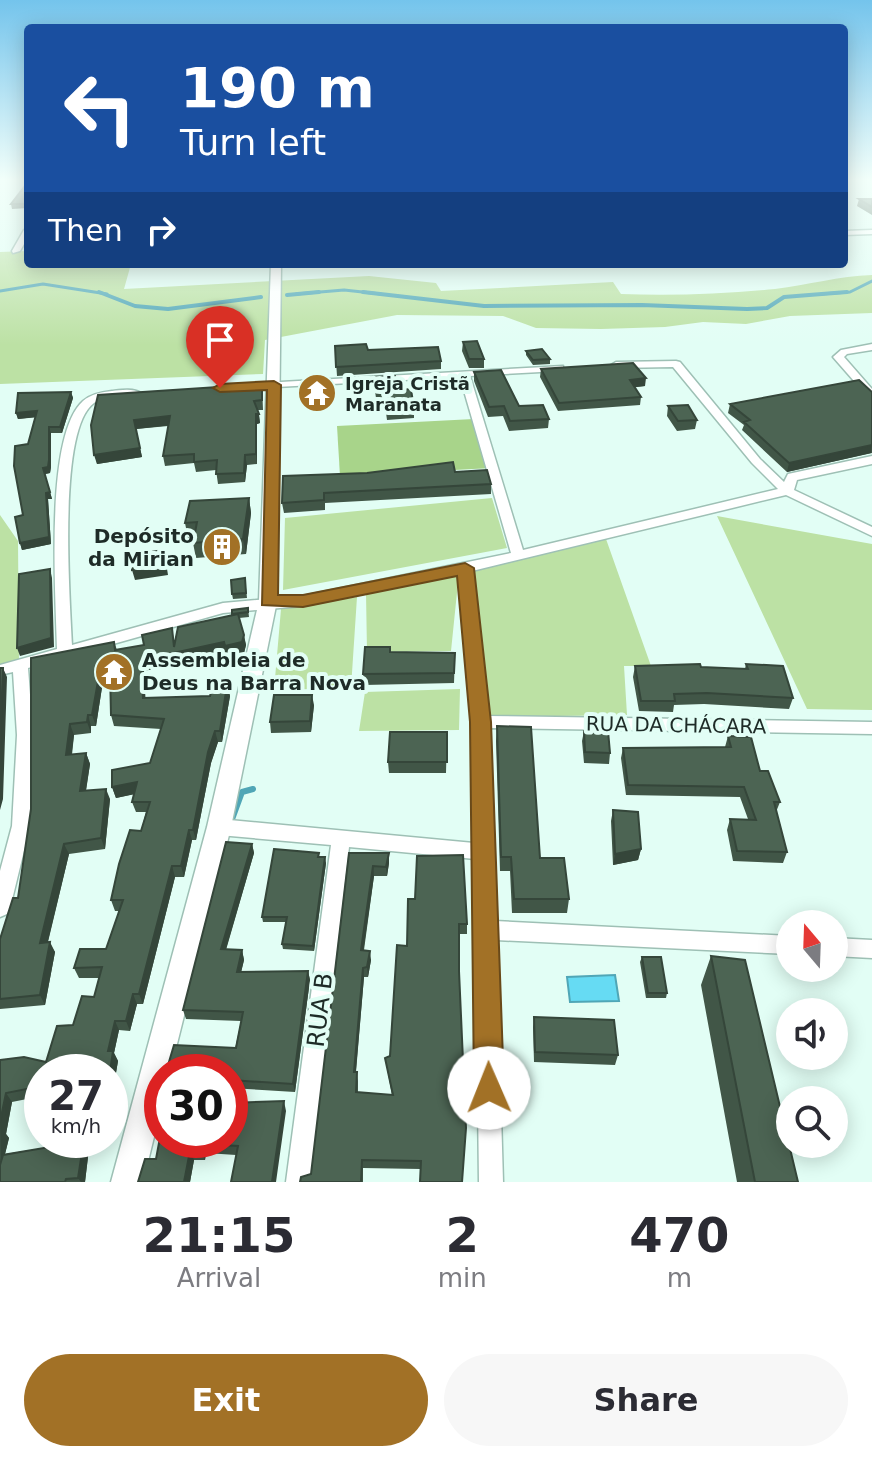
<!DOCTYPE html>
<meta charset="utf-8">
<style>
body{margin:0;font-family:"DejaVu Sans",sans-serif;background:#f7f7f7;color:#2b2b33;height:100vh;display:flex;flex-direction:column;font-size:30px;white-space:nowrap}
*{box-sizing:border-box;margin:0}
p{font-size:26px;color:#7c7c81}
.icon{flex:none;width:44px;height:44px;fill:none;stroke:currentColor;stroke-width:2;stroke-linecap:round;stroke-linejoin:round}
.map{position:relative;height:1182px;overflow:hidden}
.side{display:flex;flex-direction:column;background:#fff;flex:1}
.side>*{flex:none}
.top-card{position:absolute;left:24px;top:24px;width:824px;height:244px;border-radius:8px;box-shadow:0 4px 20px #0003;background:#1a4fa0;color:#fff;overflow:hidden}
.needle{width:52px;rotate:341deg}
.fabs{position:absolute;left:776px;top:910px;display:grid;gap:16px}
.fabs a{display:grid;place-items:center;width:72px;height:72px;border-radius:50%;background:#fff;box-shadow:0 4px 20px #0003;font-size:40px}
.speed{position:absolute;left:24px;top:1054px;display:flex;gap:16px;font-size:40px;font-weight:700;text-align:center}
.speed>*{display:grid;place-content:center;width:104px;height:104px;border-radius:50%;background:#fff;box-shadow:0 4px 20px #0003;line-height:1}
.speed small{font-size:20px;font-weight:400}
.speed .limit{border:12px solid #d22;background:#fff;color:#111}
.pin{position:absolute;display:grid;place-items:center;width:68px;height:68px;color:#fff;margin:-82px -34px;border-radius:50% 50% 50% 0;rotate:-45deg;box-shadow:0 0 8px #0007}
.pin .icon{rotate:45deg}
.me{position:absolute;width:88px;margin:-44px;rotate:359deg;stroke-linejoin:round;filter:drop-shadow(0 0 6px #0008)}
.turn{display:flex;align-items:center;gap:28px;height:168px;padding:0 24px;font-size:36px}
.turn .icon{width:104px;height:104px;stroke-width:2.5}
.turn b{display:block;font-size:56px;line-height:68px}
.then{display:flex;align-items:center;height:76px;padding:0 24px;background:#0003;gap:16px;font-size:30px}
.eta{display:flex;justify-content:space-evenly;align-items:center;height:136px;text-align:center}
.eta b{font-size:48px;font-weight:800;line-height:56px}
.cta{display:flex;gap:16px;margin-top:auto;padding:16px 24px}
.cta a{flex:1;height:92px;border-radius:48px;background:#a27126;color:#fff;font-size:32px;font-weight:800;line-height:92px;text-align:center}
.cta a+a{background:#f7f7f7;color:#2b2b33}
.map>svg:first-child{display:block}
.green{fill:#bce1a4}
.forest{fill:#a8d48a}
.water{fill:#66dbf3;stroke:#50a6b6;stroke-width:2}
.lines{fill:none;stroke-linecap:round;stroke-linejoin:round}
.stream-far2{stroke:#50a6b6;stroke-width:3}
.stream-far1{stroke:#50a6b6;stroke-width:4}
.stream{stroke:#50a6b6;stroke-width:6}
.minor-casing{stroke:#9ec0b5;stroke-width:3}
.tertiary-casing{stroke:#9ec0b5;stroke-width:3}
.minor{fill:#fff;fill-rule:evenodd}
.tertiary{fill:#fff;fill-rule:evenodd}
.wall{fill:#415647}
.shaded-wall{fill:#35463a}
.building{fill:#4c6453;stroke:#35463a;stroke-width:2}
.route{fill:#a27126;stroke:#694919;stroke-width:2}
.labels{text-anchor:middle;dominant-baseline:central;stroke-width:8;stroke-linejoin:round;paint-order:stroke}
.far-poi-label{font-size:18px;font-weight:bold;fill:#1e2b27;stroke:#e2fef5;text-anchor:start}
.poi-label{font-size:20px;font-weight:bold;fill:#1e2b27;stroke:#e2fef5;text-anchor:end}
.street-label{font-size:20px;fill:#1e2b27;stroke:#e2fef5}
.near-street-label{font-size:24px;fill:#1e2b27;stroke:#e2fef5}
</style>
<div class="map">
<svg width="872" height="1182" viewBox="0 0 872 1182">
<rect width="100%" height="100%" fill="#e2fef5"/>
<path class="green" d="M28,251V264H131L124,289L369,276L436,283L441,291L613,282L621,294C671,296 724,294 775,289C808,285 839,276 872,275V313L790,316L746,324L703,322L665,327L601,329L536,328L503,316L397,315L265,340L263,374L0,384V252Z
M492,498L507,548L283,590L285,518Z
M0,515L18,541L19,660L0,665Z
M717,516L872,544V710L807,709Z
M606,539L651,666H624L627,715L486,717L471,572Z
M459,573L451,651L367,652L366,593Z
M357,597L351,688L274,690L281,609Z
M460,689L459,730L359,731L365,692Z"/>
<path class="forest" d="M474,419L492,468L340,476L337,426Z"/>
<path class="water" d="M615,975L619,1001L570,1002L567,977Z"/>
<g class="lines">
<path class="stream-far2" d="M0,291L43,284L107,294
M296,294L344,290L381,294
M821,294L850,292L872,281"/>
<path class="stream-far1" d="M99,292L135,306L168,309L261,297
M363,292L484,306L642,305L747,309L767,308L784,297L847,292
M287,295L319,292"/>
<path class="stream" d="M231,822L242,792L253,789"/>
<defs>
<path id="minor" d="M28,228V237L20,251L13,253L12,251L24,230Z
M872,230V234L844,235V231Z
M872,344V350L847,354L844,357L872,389V398L868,397L833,357L841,350Z
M676,361L680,362L760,459L784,482L788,474L872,456V464L797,480L794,490L872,527V536L786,495L472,571L488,716L872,722V734L489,728L495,921L790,936V954L496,940L503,1182H479L475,859L349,847L310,1182H286L331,845L219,835L213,832L210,827L213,822L219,819L474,843L473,722L459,574L303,606L223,613L28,668L33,735L30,826L10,908L7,914L0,917V871L12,826L17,735L13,672L0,675V665L57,649C56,596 44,436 83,401C91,394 102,392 112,391C121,390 133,388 141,393L136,396C123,397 105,394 94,403C57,429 70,600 72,645L223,603L303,596L511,553L460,377L240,389L239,387L244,384L563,366V370L559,371L470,376L523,550L778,489L752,463L673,367L616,368L611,365L616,362Z
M834,938L872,940V958L834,956Z"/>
<path id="tertiary" d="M271,264H281L277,601L231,827L170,1072H162V1104L143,1182H111L207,827L259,601Z"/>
</defs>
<use href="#minor" class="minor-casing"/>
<use href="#tertiary" class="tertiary-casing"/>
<use href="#minor" class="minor"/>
<use href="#tertiary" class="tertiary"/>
</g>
<path class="wall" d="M28,182V208L12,209L11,204Z
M859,199H872V215L857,206Z
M463,342L484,359V368H469L462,351Z
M335,346L441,361V369L337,376Z
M526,351L550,359V364L533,365L526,355Z
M541,369L645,386L634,387L641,397L640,405L558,411L540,377Z
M474,372L519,406L549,419L548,428L509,431L503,416L488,417L474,381Z
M373,377L399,390L414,409V418L387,420L384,398H376Z
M262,384L263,410H258L260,423L257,424V464L247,465L245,482L218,484L216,470L196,472L194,463L165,466L163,456L168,426L136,429L142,457L97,464L91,425Z
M71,392L73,398L62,433H51V467L50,473L45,474L52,499H48L51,544L22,550L20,543L28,444L35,417L18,419L16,413Z
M872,392V453L787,472L742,430L744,425L728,413L730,404Z
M668,406L697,420L695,429L677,431L667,416Z
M455,472L491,484V494L325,503V510L284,513L282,503L283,476Z
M249,498L251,513L246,554L196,558L193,543L194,538H188L185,523Z
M245,578L247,598L233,599L232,594Z
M248,608L249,617L239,618L246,645L244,653L227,657L226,653L144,671L145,698L210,696L227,685L230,696L222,742H218L211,763L196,840H192L184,877H175L143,1004H137L130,1031L119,1030L114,1053L118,1061L110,1108V1072H42V1096L12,1102L6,1134L9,1138L5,1154L56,1146L57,1140H90L85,1182H0V1060L46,1062L94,997L99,978H79L74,968L106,949L119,911H115L111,900L141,831L146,812H136L132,802L134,794L116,798L112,787L150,763L161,729L114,726L111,715L110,681H103L96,726H91V733L74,735L72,755L86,753L90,764L86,791L110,799L105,849L69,854L48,942L55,952L45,1005L0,1009V939L18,898L31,809V658L114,642L117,650L175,642L233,616L232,610Z
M455,653L454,683L364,685L363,674Z
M746,664L793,698L789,709L704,704L674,705L673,712L639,711L633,677L635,666L701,667L745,669Z
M314,705L311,732L271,733L270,722Z
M497,726L540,858L569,899L567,913H512L510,871H500L496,741Z
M584,731L610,753L609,764L584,763L582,741Z
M447,732L446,773H389L388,762Z
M728,736L760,771L780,802L776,812L787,852L783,863L733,861L727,830L730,819H748L740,797L626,795L621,758L623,748L725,747Z
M613,810L641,849L638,860L613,865L611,821Z
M252,844L254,853L226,950H242L244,960L241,972L308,971L310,980L295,1092L230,1088V1072L241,1021L186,1019L183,1010Z
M349,853H389V863L387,876H374L364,950L371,960L368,977H364L356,1072H357L358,1081V1092L392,1095L385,1058L390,1056L407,946L408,899L467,924V934H459L421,1169L363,1168V1182H300L311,1174Z
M319,857L326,863L314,951L283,949L282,944L286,922H263L262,917Z
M711,956L798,1182H737L701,985Z
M642,957L667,993L666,998H646L640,962Z
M534,1017L618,1055L615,1065L534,1062L533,1027Z
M286,1111L236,1155L206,1153L205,1160H194L190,1182H138L156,1159Z"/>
<path class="shaded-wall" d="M646,378L645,386L629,388L630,380Z
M71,392L73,398L62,433L60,427Z
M37,411L39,417L18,419L16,413Z
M256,414H259L260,423L257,424V464L256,454Z
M170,416L172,425L136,429L142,457L97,464L94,455L134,420Z
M49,427L51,433V467L50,473L45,474L43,468Z
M872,445L871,453L787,472L789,463Z
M245,455L247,465L245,482L244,473Z
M50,492L52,499H48L51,544L22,550L20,543L46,493Z
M249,498L251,513L246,554L243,539Z
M164,550L168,575L135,580L132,570Z
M50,569L52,578L54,647L20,656L17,648Z
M172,628L176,653L224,642L226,653L144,671L146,708L143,698L141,660Z
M244,635L246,645L244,653L227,657L225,646Z
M3,668L7,677L3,799L0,810V745Z
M100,670L103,681L96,726L92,715Z
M227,685L230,696L222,742L220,731Z
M312,695L314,705L311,732L310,721Z
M88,715L91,726V733L87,722Z
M70,724L74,735L70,766L66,755Z
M215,731L218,742L211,763L196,840L193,830L208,752Z
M86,753L90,764L84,802L80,791Z
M137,782L140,793L116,798L112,787Z
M106,789L110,799L105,849L101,838Z
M189,830L192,840L184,877L181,866Z
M64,844L69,854L45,953L40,943Z
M252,844L254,853L223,959L221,949Z
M641,849L638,860L613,865L615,854Z
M389,853V863L387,876L386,867Z
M325,857L326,863L314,951L313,946Z
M172,866L175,877L143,1004L139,994Z
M373,866L374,876L362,960L361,950Z
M50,942L55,952L45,1005L40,995Z
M242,950L244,960L239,981L237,972Z
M370,951L371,960L368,977L367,967Z
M363,968L364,977L355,1081L354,1072Z
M308,971L310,980L295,1092L293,1084Z
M133,994L137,1004L130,1031L126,1021Z
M115,1021L119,1030L114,1053L118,1061L110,1108V1072L108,1051Z
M6,1093L12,1102L6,1134L9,1138L1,1170L0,1122Z
M284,1101L286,1111L276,1182H272Z
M84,1140H90L85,1182H81L78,1178Z
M203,1144L206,1153L205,1160L202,1151Z
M190,1151L194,1160L190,1182H184Z"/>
<path class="building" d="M28,182V204H11Z
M859,199H872V207Z
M477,341L484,359H469L463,342Z
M366,344L368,350L438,347L441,361L336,367L335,346Z
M542,349L550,359L533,360L526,351Z
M633,363L646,378L630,380L641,397L559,403L541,369Z
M501,370L519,406L543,405L549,419L510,421L504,406L489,407L474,372Z
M395,376L399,390L411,389L414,409L386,410L383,388L376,389L373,377Z
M859,380L872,392V445L789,463L744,422L750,420L730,404Z
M262,384V400L254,401L259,414H256V454L245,455L244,473L216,474L217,460L194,462V454L163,456L170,416L134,420L140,448L94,455L91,425L98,395Z
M71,392L60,427H49V460L48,467L43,468L50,492L46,493L49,537L20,543L15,517L23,515L14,466L15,446L28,444L37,411L16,413L18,393Z
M688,405L697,420L678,421L668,406Z
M453,462L455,472L487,470L491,484L324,493V500L282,503L283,476L367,473Z
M249,498L243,539L193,543L197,522L185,523L190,501Z
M164,550L166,564L132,570V555Z
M50,569L51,638L17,648L19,574Z
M245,578L246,593L232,594L231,580Z
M248,608V612L232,614V610Z
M238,614L244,635L242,642L225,646L224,642L141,660L143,698L210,696L213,685H227L220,731H215L208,752L193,830H189L181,866H172L139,994H133L126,1021H115L108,1051H113L110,1072H42V1086L6,1093L0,1122V1060L24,1057L46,1062L57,1026L73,1025L82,996L94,997L102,967L74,968L80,949H106L123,900H111L119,864L130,830L141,831L150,802H132L137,782L112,787V770L150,763L164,719L111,715L110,671L100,670L92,715H88L87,722L70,724L66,755L86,753L80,791L106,789L101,838L64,844L40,943L50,942L40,995L0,999V939L13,898H18L31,809V658L114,642L115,650L144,645L142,635L172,628L174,647L178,627Z
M365,647H390V652L455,653L454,673L363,674Z
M700,664L701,667L748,669L746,664L783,666L793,698L707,693L674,694L675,701H641L635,666Z
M0,668H3L0,745Z
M274,695H312L310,721L270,722Z
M497,726L531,727L540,858H564L569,899H514L511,857H501Z
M584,731H608L610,753L585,752Z
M390,732H447V762H388Z
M728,736L751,737L760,771H768L780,802H774L787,852L737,851L730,819L756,820L744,787L628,785L623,748L731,747Z
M613,810L638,812L641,849L615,854Z
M226,842L252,844L221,949L242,950L237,972L308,971L293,1084L230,1080V1072H166L174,1045L236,1048L243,1012L183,1010Z
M274,849L319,853L318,857H325L313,946L282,944L287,917H262Z
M349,853H389L386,867L373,866L361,950L370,951L367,967L363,968L354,1072H357L356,1092L393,1095L385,1058L390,1056L397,945L407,946L408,899H415L417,856L463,855L467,924H459V971L466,1128L462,1182H420L421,1161L362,1160L361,1182H300L301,1177L311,1174Z
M711,956L745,960L798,1182H755Z
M642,957H661L667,993H648Z
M534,1017L614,1020L618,1055L535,1052Z
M284,1101L272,1182H231L238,1146L203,1144L202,1151H190L184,1182H138L145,1159H156L162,1127V1140H230V1103Z
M57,1140H84L78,1178L66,1179L65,1182H0V1165L3,1155L56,1146Z"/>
<linearGradient id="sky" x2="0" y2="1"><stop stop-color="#74c4ec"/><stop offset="0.52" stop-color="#f2fffa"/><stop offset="1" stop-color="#f2fffa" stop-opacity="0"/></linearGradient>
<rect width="872" height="345" fill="url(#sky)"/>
<path class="route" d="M274,381L281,385L278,595H303L465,563L474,568L491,722L504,1088L500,1098L489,1102L479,1098L474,1088L470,722L457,576L303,607L262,605L267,390L220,392L213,388L220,384Z"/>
<defs>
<symbol id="temple-disc" viewBox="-11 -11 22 22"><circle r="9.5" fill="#a27126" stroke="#e2fef5"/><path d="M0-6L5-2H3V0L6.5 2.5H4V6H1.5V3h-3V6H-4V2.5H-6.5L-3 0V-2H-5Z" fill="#fff"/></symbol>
<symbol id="building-disc" viewBox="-11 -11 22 22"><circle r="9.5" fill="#a27126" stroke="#e2fef5"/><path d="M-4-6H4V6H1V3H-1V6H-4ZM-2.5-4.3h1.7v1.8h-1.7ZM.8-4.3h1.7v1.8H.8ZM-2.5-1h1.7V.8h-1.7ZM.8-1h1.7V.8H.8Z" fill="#fff"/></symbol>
</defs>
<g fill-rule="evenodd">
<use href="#temple-disc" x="295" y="371" width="44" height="44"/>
<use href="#building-disc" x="200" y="525" width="44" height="44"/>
<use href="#temple-disc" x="92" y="650" width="44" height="44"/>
</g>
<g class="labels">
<g class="far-poi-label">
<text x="345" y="383">Igreja Cristã<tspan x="345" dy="21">Maranata</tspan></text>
</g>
<g class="poi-label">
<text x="194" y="536">Depósito<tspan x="194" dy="23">da Mirian</tspan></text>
<text x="142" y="660" text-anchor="start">Assembleia de<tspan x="142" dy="23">Deus na Barra Nova</tspan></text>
</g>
<g class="street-label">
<text transform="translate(676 725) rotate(1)">RUA DA CHÁCARA</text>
</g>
<g class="near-street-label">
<text transform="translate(320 1010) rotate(-83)">RUA B</text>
</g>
</g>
</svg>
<div class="fabs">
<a><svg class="needle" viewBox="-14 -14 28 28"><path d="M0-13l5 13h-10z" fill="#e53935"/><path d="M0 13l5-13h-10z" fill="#7c7c81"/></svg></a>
<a><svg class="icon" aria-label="sound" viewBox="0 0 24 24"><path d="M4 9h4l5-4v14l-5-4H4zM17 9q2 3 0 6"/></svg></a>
<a><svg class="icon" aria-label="search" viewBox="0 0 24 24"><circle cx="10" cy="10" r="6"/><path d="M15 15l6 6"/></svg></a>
</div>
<div class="speed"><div>27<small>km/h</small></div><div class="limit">30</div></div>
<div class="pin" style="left:220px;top:388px;background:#d93025"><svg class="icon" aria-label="arrive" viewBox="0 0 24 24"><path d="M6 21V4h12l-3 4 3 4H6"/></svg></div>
<svg class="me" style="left:489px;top:1088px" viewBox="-20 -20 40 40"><circle r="19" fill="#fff"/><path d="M0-13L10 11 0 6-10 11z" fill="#a27126"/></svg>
<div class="top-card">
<div class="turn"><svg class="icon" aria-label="left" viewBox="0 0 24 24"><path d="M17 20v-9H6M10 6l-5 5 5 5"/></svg><div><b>190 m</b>Turn left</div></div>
<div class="then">Then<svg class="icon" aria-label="right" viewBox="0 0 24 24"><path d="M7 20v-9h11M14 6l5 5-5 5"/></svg></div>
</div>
</div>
<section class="side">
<div class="eta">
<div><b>21:15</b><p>Arrival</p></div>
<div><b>2</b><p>min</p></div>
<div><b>470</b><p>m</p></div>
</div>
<div class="cta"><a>Exit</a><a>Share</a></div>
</section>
